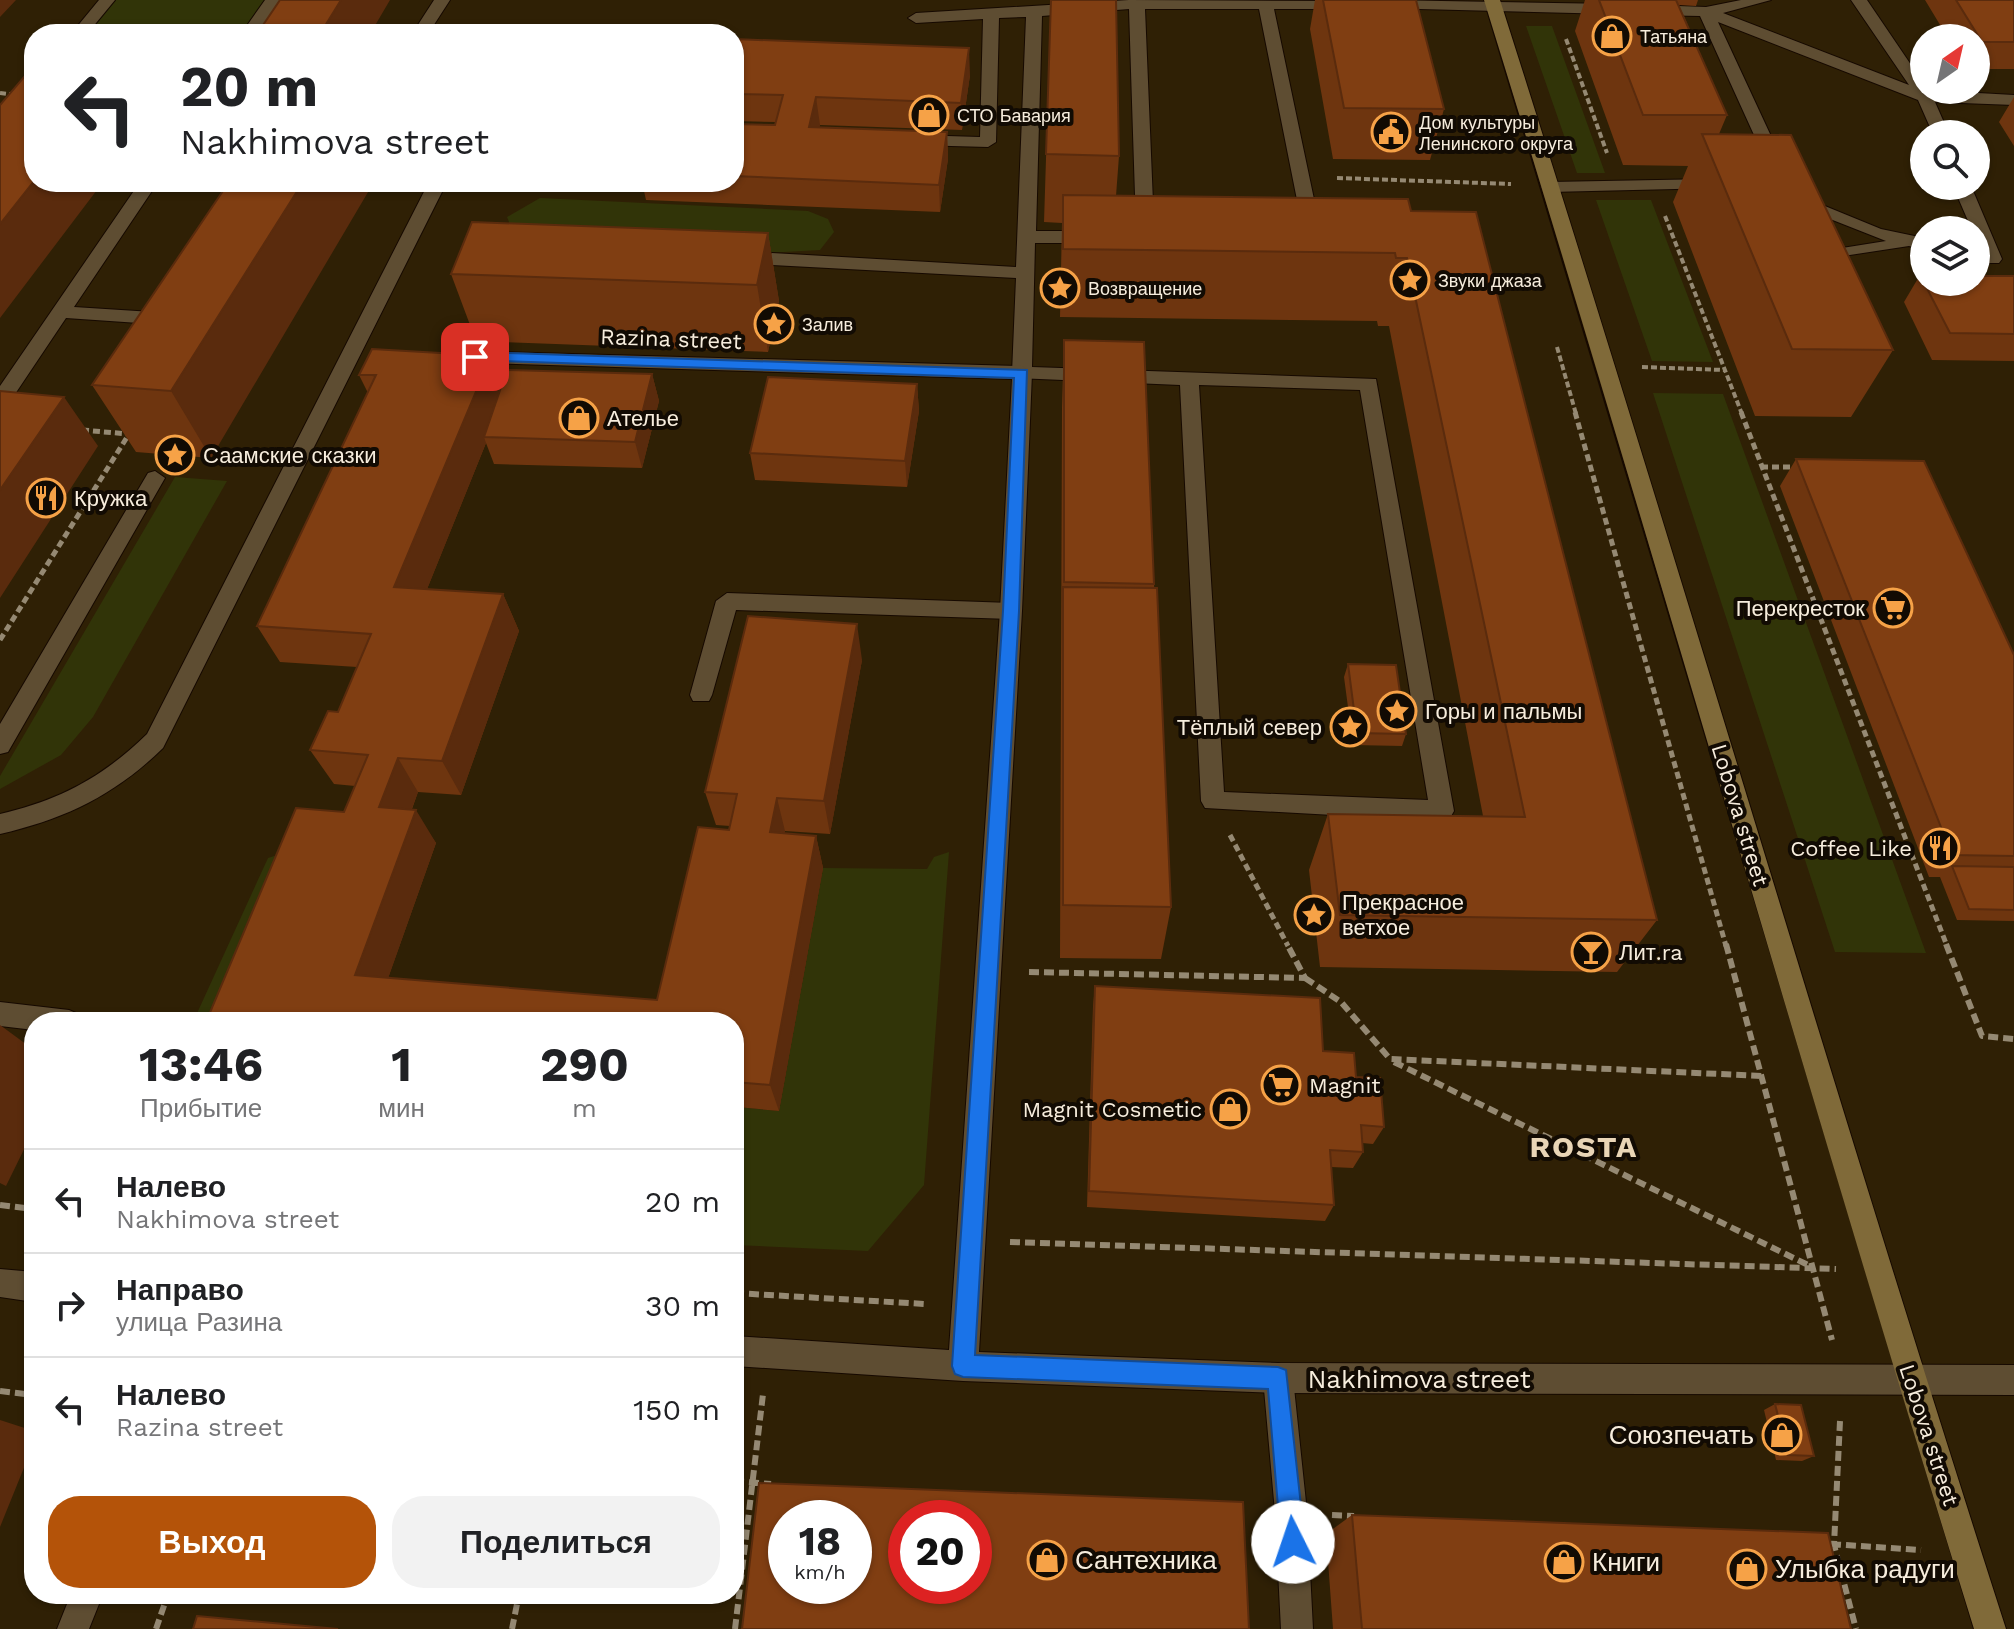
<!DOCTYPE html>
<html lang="ru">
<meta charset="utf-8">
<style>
body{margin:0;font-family:"Work Sans",sans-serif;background:#f2f2f2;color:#202124;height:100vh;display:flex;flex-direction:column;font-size:30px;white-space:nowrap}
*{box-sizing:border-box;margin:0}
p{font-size:26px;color:#757577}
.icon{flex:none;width:44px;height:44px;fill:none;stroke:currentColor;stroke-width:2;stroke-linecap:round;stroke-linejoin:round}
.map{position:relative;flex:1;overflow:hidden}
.panel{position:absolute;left:24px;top:1012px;width:720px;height:592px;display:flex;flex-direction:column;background:#fff;border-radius:32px;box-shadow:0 2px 6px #0004}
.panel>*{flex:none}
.hud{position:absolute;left:24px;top:24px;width:720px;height:168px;border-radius:32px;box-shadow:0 2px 6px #0004;background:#fff;color:#202124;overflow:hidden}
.needle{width:52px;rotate:34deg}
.buttons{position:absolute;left:1910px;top:24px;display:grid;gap:16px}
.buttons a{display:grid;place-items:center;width:80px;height:80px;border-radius:50%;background:#fff;box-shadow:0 2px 6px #0004;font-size:40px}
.speed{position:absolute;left:768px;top:1500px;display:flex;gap:16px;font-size:40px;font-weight:700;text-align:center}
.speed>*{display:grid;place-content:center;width:104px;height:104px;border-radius:50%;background:#fff;box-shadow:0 2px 6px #0004;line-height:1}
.speed small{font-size:20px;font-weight:400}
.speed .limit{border:12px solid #d22;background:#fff;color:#111}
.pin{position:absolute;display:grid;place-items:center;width:68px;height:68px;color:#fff;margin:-34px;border-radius:16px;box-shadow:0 4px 12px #0006}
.me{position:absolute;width:88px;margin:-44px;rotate:356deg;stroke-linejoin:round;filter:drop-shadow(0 0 6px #0008)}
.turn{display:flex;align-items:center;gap:28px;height:168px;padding:0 24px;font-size:36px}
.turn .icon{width:104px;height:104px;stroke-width:2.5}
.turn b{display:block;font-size:56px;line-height:68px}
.eta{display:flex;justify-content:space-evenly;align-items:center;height:136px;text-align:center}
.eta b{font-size:48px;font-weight:700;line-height:56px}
.primary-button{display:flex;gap:16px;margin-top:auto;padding:16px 24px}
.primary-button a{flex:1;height:92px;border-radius:32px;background:#b45309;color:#fff;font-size:32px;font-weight:700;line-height:92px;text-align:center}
.primary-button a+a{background:#f2f2f2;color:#202124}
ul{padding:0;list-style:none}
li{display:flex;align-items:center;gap:24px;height:104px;padding:0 24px;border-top:2px solid #e0e0e0}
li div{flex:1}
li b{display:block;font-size:30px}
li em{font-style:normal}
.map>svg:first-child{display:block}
.green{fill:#313408}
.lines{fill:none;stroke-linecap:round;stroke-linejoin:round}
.lane-casing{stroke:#160900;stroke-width:2}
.street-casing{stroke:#160900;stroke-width:2}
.secondary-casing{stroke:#160900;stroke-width:2}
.path-far2{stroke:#958973;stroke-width:4;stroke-dasharray:6 3;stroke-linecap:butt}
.path-far1{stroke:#958973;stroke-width:5;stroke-dasharray:7 4;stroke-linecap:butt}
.path{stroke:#958973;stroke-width:6;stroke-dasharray:10 5;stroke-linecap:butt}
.lane{fill:#5e4d32;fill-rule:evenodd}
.street{fill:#5e4d32;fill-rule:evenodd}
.secondary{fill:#806a39;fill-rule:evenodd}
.wall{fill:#6e350f}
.shaded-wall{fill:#5a2b0d}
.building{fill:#803e12;stroke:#5a2b0d;stroke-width:2;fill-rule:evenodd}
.route{fill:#1a73e8;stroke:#114b97;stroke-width:2}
.labels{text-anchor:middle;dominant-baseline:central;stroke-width:8;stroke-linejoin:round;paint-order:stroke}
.far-poi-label{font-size:18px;fill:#f7eddd;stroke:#120b03;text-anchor:start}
.street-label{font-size:22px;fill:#f7eddd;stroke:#120b03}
.poi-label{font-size:22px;fill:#f7eddd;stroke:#120b03;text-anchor:start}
.near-street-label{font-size:26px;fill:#f7eddd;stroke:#120b03}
.near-poi-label{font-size:26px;fill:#f7eddd;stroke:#120b03;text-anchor:start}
.district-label{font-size:30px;font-weight:bold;letter-spacing:2px;fill:#e9d5b6;stroke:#120b03}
</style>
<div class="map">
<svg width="2014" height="1629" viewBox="0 0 2014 1629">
<rect width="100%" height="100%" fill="#2f2005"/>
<path class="green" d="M107,0H273L249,34H79Z
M1526,26H1552L1605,173H1577Z
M540,198L808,211L828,219L834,232L820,250L734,255L517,242L507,217Z
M1596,200H1651L1713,362L1652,361Z
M1653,393L1723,394L1926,953L1835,952Z
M175,477L227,481L93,717L61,755L0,789V776Z
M321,841L248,1022H193L268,858Z
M949,852L924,1185L868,1251L734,1245V1123L737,1107L779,1111L823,868L927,869L934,857Z"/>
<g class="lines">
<defs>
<path id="lane" d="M265,0H281L257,34H241Z
M434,0H450L428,34H412Z
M1129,0L1351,1V7L1346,9H1274L1319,223L1304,230L1295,225L1301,220L1259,9H1145L1154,227L1145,232L1136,227L1129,9L1042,16L1036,231H1093L1102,237L1093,243H1035L1032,367L1376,379L1454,811L1450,818L1442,821L1205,808L1201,801L1180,385L1015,378L1012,373L1016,278L772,265L763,259L772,253L1016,267L1026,17L999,18L996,142L988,147L914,145L906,140L914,135L980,137L983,19L916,23L908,18L916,13ZM1199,385L1360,390L1428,800L1224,792Z
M1386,0L1614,4L1622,9L1614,14L1381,8L1378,5Z
M1741,0H1771L1723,13L1909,85L1851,0H1867L1924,84V90L2014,95V105L1935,102L1949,134H1933L1918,100L1718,22L1784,164L1775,169L1769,168L1700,16L1650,15L1642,10L1650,5L1706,7Z
M1711,179L1717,180V188L1550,192L1541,187L1550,182Z
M140,182H158L74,307L168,313L177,319L168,325L66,318L7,406L0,408V386Z
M429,182H447L163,748C115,795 65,819 0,834V814C60,800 103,777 147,734Z
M1953,186H1971L2002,259L1999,263H1987L1984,259L1976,230H1972Z
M1798,195L1881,229L1924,238V250L1909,246L1817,260V252L1886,241L1792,204V196Z
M155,471L165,478L8,752L0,754V724L148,473Z
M727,593L1011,603L1022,611L1011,619L736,610L712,695L709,701H693L690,695L716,601Z
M0,1002L69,1010L78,1014L82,1022H34V1030L0,1026Z
M1278,1363L1289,1367L1293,1378L1307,1512L1313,1629H1281L1275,1512L1263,1378L1267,1367Z
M71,1594H103L89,1629H57Z"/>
<path id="street" d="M99,0H115L87,34H71Z
M459,351L1022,366L1032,373L1022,611L979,1352L1278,1363L2014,1365V1395L1278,1393L963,1381L734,1366V1336L949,1350L1000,611L1012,379L452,362L449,357Z
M0,1269L34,1272V1302L0,1297Z"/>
<path id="secondary" d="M1484,0H1500C1673,542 1832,1088 2006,1629H1974C1806,1088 1652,542 1484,0Z"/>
</defs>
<use href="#lane" class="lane-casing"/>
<use href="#street" class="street-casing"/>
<use href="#secondary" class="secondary-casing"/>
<path class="path-far2" d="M1566,39L1607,153
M0,93L15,95
M1337,178L1511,184
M1665,216L1742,414
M1557,347L1576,414
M1642,367L1724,370"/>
<path class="path-far1" d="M1575,412L1726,946
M1741,412L1947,946
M82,430L128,434
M1761,467H1796
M0,640L129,434
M1230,835L1288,946"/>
<path class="path" d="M1726,944L1832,1340
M1946,944L1982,1036L2014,1039
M1029,972L1305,978L1287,944
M1305,978L1341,1002L1390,1059L1763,1076
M1394,1062L1812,1267
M0,1205L34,1209
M1010,1242L1836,1269
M734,1293L925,1304
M0,1391L34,1395
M1840,1421L1834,1545L1856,1629
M734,1481L771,1484
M1332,1515L1354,1516
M1831,1544L1921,1550
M156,1629L168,1594
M512,1629L519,1594
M735,1629L763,1394"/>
<use href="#lane" class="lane"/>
<use href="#street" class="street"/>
<use href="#secondary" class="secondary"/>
</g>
<path class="wall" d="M1051,0L1119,156L1116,196L1411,211L1657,920L1617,972L1320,967L1309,870L1328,814L1483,816L1389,326H1378L1377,321L1060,317L1062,223L1044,222Z
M1315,0H1416L1444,109L1430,160L1333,159L1310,29Z
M1585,0H1698L1696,6L1679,5L1727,115L1719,134L1893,350L1851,417L1755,416L1673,202L1688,166L1623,165L1575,31Z
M1925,0H2014V69H1976V38H1948Z
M734,39L970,75L962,130L820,125L819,127L947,132L948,159L940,212L646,200L642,182H734V124L775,125L776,122L734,121Z
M2014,97V146L1999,122Z
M229,182L211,458L136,452L92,385Z
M768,233L779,301L768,352L476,341L451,274Z
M1920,275L2014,276V361L1932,360L1904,302Z
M1064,340L1154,584L1171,907L1161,959L1060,958L1062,407Z
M652,374L659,401L642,468L494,464L486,443L427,589L503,594L519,631L461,795L418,792L412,809L436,843L388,978L657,1000L729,830L730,826L716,825L705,792L862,660L830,834L785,831L784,833L816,836L823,868L779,1111L737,1107L734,1123V1022H206L344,812L355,786L334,784L310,750L338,712L357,667L280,662L257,626L368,393L359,375L502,386Z
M917,384L919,411L907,487L755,480L750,453Z
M1796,459L2014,655V921L1957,920L1940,877H1929L1780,486Z
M1348,664L1406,734L1402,746L1353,745L1344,677Z
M1095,986L1323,1051L1356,1077L1384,1127L1373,1144L1362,1143L1363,1152L1353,1168L1331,1167L1334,1205L1325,1221L1087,1207L1093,1006Z
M1775,1404L1814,1456L1802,1461L1776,1460L1764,1410Z
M1352,1515L1851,1629H1333L1326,1534Z"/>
<path class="shaded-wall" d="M0,0H16L0,17Z
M341,0H390L370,34H320Z
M969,48L970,75L962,130L961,103Z
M816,97L820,125L813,154L809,127Z
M947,132L948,159L940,212L939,185Z
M34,182H103L0,318V224Z
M303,182H374L211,458L171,391Z
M768,233L779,301L768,352L757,285Z
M491,356L505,395L484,437L486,443L413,624L394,587Z
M652,374L659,401L642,468L635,442Z
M917,384L919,411L907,487L905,461Z
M64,397L98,446L0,598V490Z
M503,594L519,631L461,795L442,761Z
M857,624L862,660L830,834L824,801Z
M398,758L418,792L400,840L379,807Z
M777,798L785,831L779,864L770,832Z
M416,810L436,843L379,1004L355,975Z
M816,836L823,868L779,1111L770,1085Z
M0,1025L34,1050V1129L6,1186L0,1183Z
M734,1100L737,1107L734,1123Z
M0,1420L34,1431V1443L0,1527Z"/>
<path class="building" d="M280,0H341L320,34H257Z
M1051,0H1116L1119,156L1046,154Z
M1323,0H1416L1444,109L1344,108Z
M1599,0H1676L1727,115H1643Z
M1956,0H2014V42H1982Z
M734,39L969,48L961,103L816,97L809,127L947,132L939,185L734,176V124L775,125L783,95L734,94Z
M30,70L34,71V181L0,224V105Z
M1702,134L1791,135L1893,350L1792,349Z
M229,182H303L171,391L92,385Z
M1063,195L1408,199L1411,211L1476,212L1657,920L1340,915L1328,814L1525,817L1407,258H1396L1395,253L1063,249Z
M472,222L768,233L757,285L451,274Z
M1920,275H1924V282H1976V276H2014V334L1950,333Z
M1064,340L1144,342L1154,584L1064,582Z
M372,349L491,356L394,587L503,594L442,761L398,758L379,807L416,810L355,975L657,1000L698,827L729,830L737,794L705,792L748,616L857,624L824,801L777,798L770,832L816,836L770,1085L734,1082V1022H206L296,808L344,812L368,755L310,750L328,711L338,712L371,634L257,626L376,375H359Z
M507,370L652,374L635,442L484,437Z
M768,377L917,384L905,461L750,453Z
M0,391L64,397L0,490Z
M1796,459L1924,461L2014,655V856L1952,855Z
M1063,587L1157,588L1171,907L1063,905Z
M1348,664L1396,665L1406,734L1357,733Z
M1952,866L2014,867V910L1969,909Z
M1095,986L1320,998L1323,1051L1354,1053L1356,1077L1380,1078L1384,1127L1361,1125L1363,1152L1330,1150L1334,1205L1089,1191Z
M1775,1404L1801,1405L1814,1456L1788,1455Z
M759,1483L1243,1502L1249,1629H742ZM786,1518H854V1586H786ZM906,1518H974V1586H906Z
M1352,1515L1828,1533L1851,1629H1362Z
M197,1616L338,1629H193Z"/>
<path class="route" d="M475,352L1027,370L1019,611L975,1355L1278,1367L1286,1370L1305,1542L1301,1550L1293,1554L1284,1550L1281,1542L1268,1389L963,1377L955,1374L952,1366L1003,611L1014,378L470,360V354Z"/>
<defs>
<symbol id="shop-ring" viewBox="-11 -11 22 22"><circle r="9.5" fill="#120b03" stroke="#f6a247" stroke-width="1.5"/><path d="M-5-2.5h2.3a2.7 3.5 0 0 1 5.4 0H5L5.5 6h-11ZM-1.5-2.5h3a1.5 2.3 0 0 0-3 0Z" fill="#f6a247"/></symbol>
<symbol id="civic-ring" viewBox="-11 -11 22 22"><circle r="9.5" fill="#120b03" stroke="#f6a247" stroke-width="1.5"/><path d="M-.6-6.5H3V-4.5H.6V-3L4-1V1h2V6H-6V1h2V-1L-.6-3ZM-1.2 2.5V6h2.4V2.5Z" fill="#f6a247"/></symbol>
<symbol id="sight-ring" viewBox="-11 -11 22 22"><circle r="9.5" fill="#120b03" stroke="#f6a247" stroke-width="1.5"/><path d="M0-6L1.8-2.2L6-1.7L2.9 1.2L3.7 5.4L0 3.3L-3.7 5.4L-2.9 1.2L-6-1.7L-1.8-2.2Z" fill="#f6a247"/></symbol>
<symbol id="restaurant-ring" viewBox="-11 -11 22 22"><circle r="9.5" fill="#120b03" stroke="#f6a247" stroke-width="1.5"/><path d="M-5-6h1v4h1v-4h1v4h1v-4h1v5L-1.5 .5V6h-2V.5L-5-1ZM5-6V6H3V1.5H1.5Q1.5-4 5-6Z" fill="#f6a247"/></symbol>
<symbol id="supermarket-ring" viewBox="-11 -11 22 22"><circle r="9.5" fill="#120b03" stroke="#f6a247" stroke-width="1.5"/><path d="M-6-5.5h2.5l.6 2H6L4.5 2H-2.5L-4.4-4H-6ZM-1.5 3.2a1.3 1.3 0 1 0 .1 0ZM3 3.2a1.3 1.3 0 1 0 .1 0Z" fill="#f6a247"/></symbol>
<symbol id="bar-ring" viewBox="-11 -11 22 22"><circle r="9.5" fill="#120b03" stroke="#f6a247" stroke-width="1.5"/><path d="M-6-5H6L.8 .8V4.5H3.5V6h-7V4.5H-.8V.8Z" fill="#f6a247"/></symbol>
</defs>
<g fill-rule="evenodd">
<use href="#shop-ring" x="1590" y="14" width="44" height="44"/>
<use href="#shop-ring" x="907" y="93" width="44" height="44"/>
<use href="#civic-ring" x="1369" y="110" width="44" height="44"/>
<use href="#sight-ring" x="1388" y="258" width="44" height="44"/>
<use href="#sight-ring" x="1038" y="266" width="44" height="44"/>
<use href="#sight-ring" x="752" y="302" width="44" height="44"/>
<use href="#shop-ring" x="557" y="396" width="44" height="44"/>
<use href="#sight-ring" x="153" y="433" width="44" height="44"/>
<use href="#restaurant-ring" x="24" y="476" width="44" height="44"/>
<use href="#supermarket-ring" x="1871" y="586" width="44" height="44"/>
<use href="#sight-ring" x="1375" y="689" width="44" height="44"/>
<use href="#sight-ring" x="1328" y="705" width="44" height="44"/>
<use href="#restaurant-ring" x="1918" y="826" width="44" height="44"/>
<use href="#sight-ring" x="1292" y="893" width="44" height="44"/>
<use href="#bar-ring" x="1569" y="930" width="44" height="44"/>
<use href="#supermarket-ring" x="1259" y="1063" width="44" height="44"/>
<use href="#shop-ring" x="1208" y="1087" width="44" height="44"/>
<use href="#shop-ring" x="1760" y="1413" width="44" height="44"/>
<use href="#shop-ring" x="1025" y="1538" width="44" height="44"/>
<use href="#shop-ring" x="1542" y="1540" width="44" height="44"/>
<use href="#shop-ring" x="1725" y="1547" width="44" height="44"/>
</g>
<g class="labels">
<g class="far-poi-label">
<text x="1640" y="36">Татьяна</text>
<text x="957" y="115">СТО Бавария</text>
<text x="1419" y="122">Дом культуры<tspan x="1419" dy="21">Ленинского округа</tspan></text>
<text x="1438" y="280">Звуки джаза</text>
<text x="1088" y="288">Возвращение</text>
<text x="802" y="324">Залив</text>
</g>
<g class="street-label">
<text transform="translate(671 339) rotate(2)">Razina street</text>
<text transform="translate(1740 815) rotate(73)">Lobova street</text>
<text transform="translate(1929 1435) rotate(72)">Lobova street</text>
</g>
<g class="poi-label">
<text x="607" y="418">Ателье</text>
<text x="203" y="455">Саамские сказки</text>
<text x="74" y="498">Кружка</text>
<text x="1865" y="608" text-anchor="end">Перекресток</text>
<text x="1425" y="711">Горы и пальмы</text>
<text x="1322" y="727" text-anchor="end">Тёплый север</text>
<text x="1912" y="848" text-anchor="end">Coffee Like</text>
<text x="1342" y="902">Прекрасное<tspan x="1342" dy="25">ветхое</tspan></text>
<text x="1619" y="952">Лит.ra</text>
<text x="1309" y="1085">Magnit</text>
<text x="1202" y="1109" text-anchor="end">Magnit Cosmetic</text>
</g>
<g class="near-street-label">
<text x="1419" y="1379">Nakhimova street</text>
</g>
<g class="near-poi-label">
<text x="1754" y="1435" text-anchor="end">Союзпечать</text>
<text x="1075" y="1560">Сантехника</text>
<text x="1592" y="1562">Книги</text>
<text x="1775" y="1569">Улыбка радуги</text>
</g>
<g class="district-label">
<text x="1584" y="1146">ROSTA</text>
</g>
</g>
</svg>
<div class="buttons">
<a><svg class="needle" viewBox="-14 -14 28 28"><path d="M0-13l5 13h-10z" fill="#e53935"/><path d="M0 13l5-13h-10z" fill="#757577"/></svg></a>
<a><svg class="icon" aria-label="search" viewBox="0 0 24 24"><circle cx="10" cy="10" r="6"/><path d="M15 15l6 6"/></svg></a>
<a><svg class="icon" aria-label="layers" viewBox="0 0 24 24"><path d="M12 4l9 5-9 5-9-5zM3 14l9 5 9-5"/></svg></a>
</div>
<div class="speed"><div>18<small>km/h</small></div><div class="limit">20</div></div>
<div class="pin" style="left:475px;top:357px;background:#d93025"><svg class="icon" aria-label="arrive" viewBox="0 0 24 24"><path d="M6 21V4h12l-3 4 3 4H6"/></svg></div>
<svg class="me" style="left:1293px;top:1542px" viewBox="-20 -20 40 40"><circle r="19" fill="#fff"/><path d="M0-13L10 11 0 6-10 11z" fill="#1a73e8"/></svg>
<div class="hud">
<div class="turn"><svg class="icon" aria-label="left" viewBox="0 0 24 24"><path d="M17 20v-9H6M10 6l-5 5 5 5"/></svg><div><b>20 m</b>Nakhimova street</div></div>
</div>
<section class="panel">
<div class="eta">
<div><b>13:46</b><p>Прибытие</p></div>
<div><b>1</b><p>мин</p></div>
<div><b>290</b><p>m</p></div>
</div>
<ul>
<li><svg class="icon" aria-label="left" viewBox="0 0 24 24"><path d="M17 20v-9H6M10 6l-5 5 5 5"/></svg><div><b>Налево</b><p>Nakhimova street</p></div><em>20 m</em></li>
<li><svg class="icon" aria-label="right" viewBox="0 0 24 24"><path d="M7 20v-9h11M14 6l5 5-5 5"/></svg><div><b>Направо</b><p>улица Разина</p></div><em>30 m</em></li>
<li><svg class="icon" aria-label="left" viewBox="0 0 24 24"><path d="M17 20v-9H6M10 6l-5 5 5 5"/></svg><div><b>Налево</b><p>Razina street</p></div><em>150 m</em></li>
</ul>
<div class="primary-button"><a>Выход</a><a>Поделиться</a></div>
</section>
</div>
